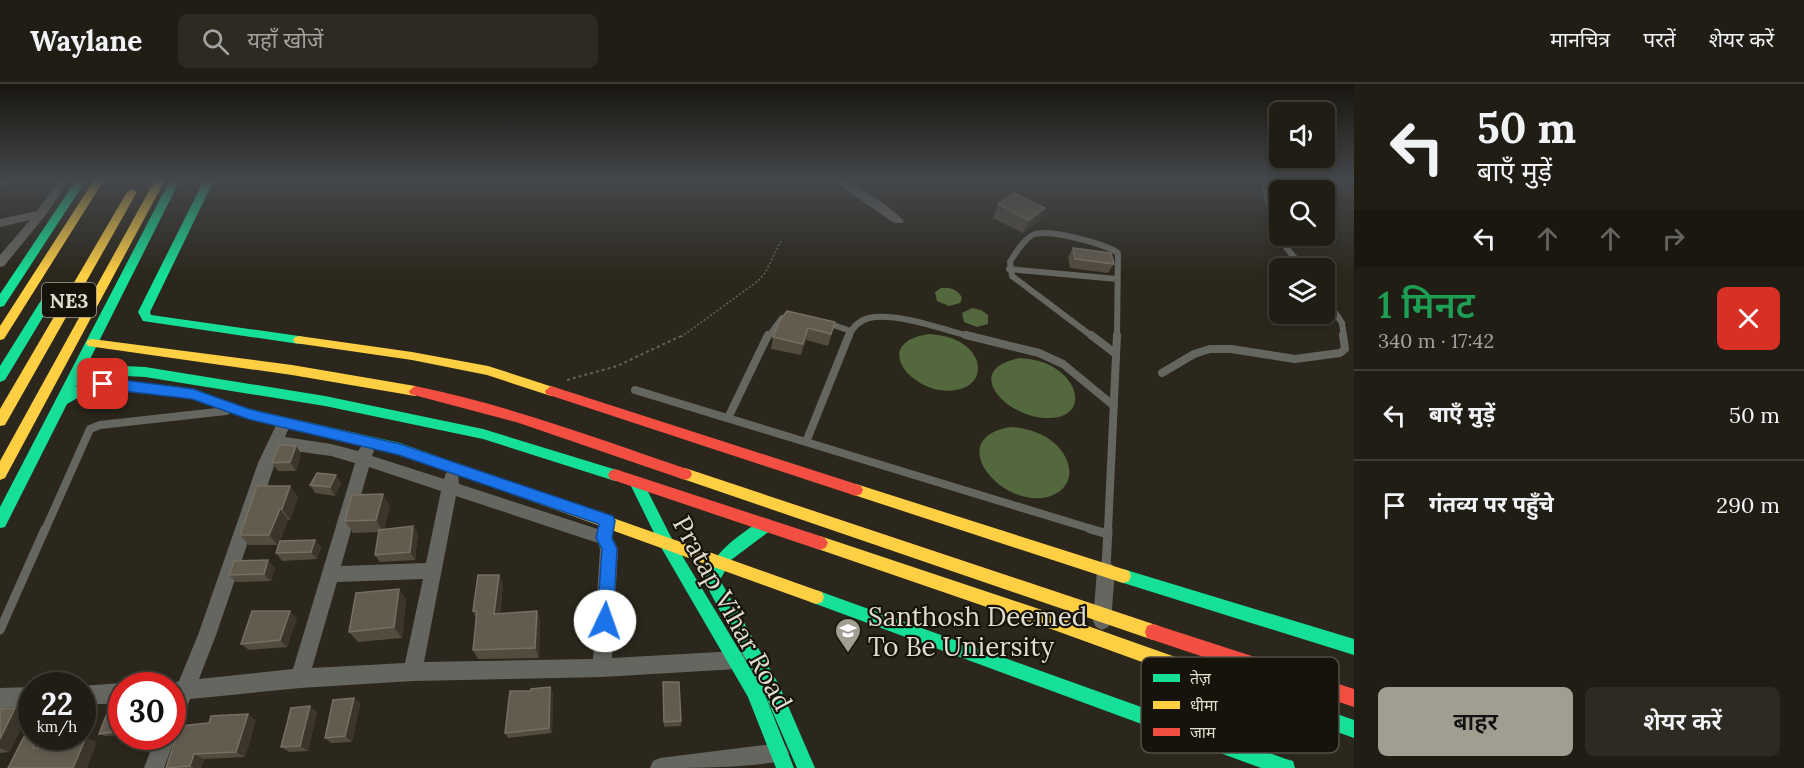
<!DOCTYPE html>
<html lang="hi">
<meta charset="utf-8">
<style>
body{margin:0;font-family:Lora,"Noto Sans Devanagari",serif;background:#2d2a22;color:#f1f3f6;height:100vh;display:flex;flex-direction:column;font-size:22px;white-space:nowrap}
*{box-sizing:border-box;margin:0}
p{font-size:20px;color:#a2a2a0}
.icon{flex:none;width:33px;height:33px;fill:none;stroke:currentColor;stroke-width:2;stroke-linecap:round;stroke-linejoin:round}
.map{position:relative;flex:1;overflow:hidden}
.panel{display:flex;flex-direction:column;background:#201d15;width:450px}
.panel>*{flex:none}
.guide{background:#201d15;color:#f1f3f6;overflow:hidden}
.fabs{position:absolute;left:1269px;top:18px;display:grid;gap:12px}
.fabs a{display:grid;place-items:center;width:66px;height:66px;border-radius:9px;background:#201d15;box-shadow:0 3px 9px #0003,0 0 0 2px #3d3b34;font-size:30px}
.speed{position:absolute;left:18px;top:588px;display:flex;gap:12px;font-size:30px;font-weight:700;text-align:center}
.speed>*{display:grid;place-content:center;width:78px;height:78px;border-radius:50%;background:#201d15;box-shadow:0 3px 9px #0003,0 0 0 2px #3d3b34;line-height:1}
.speed small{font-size:15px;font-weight:400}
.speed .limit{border:9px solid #d22;background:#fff;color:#111}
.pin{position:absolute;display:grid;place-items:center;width:51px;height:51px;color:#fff;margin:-26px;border-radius:12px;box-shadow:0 3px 9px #0006}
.me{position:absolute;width:66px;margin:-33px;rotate:3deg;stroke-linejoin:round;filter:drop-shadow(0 0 4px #0008)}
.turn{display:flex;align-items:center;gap:21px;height:126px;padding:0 24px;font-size:27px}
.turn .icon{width:78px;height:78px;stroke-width:2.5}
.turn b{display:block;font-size:42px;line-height:51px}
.lanes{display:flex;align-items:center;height:57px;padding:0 24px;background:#0003;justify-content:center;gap:30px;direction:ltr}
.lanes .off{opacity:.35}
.round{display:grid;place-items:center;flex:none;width:63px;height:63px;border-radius:9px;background:#2d2a22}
.summary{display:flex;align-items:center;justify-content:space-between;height:102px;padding:0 24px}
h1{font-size:36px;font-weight:600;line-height:45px;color:#1e9e55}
.primary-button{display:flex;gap:12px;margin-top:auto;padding:12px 24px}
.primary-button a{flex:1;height:69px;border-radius:9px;background:#a19d90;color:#111;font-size:24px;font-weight:600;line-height:69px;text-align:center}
.primary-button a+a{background:#2d2a22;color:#f1f3f6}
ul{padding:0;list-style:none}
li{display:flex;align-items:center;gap:18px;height:90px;padding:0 24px;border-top:2px solid #3d3b34}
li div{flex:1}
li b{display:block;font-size:22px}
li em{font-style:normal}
header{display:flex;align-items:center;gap:36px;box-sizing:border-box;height:84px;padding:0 30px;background:#201d15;border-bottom:2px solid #3d3b34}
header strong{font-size:28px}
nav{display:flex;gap:33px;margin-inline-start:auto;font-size:21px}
.search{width:420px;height:54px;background:#2d2a22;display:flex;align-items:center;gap:15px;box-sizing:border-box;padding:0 21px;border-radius:9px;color:#a2a2a0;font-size:22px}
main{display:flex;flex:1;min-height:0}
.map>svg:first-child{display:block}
.water{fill:#54683d}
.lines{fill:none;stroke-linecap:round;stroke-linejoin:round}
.path-far1{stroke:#64625d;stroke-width:1.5;stroke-dasharray:2 2;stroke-linecap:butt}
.path{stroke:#64625d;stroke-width:2;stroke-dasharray:3 3;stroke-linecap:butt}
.lane-far2{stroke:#666661;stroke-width:6}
.lane-far1{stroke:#666661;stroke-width:8}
.lane{stroke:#666661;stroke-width:9}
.street{fill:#666661;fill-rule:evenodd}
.fast{fill:#16e098;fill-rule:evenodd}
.slow{fill:#ffcf43;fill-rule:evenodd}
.jam{fill:#f24e42;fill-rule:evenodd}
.wall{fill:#534b3e}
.shaded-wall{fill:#3c362a}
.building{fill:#625b4e;stroke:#766f62;stroke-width:1.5}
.route{fill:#1a73e8;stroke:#114b97;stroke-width:1.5}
.labels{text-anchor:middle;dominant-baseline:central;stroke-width:4.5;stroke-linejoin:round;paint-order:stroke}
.shield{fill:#16130a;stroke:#a3a094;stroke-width:1.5}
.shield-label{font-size:20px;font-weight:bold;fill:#e0dccf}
.near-street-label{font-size:26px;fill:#e0dccf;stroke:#16130a}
.near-poi-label{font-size:26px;fill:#e0dccf;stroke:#16130a;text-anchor:start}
.key{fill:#16130a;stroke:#534f45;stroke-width:1.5}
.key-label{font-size:16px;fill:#e0dccf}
</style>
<header>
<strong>Waylane</strong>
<div class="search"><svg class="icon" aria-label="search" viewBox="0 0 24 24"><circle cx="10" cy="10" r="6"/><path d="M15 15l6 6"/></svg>यहाँ खोजें</div>
<nav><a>मानचित्र</a><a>परतें</a><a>शेयर करें</a></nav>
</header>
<main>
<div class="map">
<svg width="1354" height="684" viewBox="0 0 1354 684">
<rect width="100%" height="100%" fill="#2b271c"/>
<path class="water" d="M941,204C949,203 958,205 962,214L960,219L949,222L937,217L935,208Z
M972,224L981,226L988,231V240L977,243L964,238L962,229Z
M929,250C941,251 953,253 963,260C984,274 984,301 956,306C915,314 867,259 929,250Z
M1020,274C1034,275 1048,278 1059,287C1081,303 1083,333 1050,334C1008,336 959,285 1020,274Z
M1010,343C1024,344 1037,347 1049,355C1071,369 1080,401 1051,412C1004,428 941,355 1010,343Z"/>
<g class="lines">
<path class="path-far1" d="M681,253L758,197L765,189L781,157"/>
<path class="path" d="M567,296L617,282L683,251"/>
<path class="lane-far2" d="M1263,96L1276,151L1303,184
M1009,185L1117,195
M1324,212L1342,239L1344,253
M827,239L851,247
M768,253L782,234L791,233
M849,253C852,243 858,237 869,234C896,228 945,246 972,253
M1093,253L1012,192L1010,178C1015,170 1025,153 1035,150C1051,145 1105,160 1118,169L1117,253"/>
<path class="lane-far1" d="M966,251L1039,269L1063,280L1114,322
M1091,251L1116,270
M1162,289L1194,270L1210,265H1231L1295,275L1340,269L1345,265L1343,251
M635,306L1095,446
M728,334L768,251
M806,358L849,251
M45,446L90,345L100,341L226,327
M1108,446L1117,251"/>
<path class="lane" d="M1090,445L1108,450
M1106,483L1108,445
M0,546L45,445"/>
<path class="street" d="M0,96H21L0,102Z
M59,96H69L45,132L4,182L0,183V171L30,136L0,143V135L37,127Z
M832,96C853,96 889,121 904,137L902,139H894Z
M284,333L289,335L291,339L285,353L331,360L358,367L361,363L366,361L371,363L374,367L372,372L444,395L446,389L452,387L458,389L459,400L610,449L618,465L612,574L737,567L744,569L746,576L744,583L737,585L602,593L413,597L300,604L190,615L179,643L173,645L176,652L164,684H144L156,652H172V602H165L179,597L198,551L258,379L279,335ZM280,365L331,372L355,379L293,585L199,595L216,551ZM369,383L441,407L426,479L341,482ZM456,412L598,459L600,465L593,575L424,578ZM423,495L405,579L312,584L337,498Z
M1106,478L1112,480L1115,486L1111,537L1108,543L1102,546L1096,543L1093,537L1097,486L1100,480Z
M122,599L127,602H122V619L82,621L81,602Z
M32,603V623L0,624V604Z
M779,659L786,662L789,669L786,676C752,684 688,684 650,684L653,677L660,674Z"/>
<path class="fast" d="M76,96H86L4,222L0,223V210Z
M170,96H180L76,303L124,282L145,283L325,312L483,345L620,387L622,391L620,395L615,397L483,355L325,322L145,293L125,292L95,304L67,320L5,443L0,444V423Z
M204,96H214L150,228L151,231L299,252L303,253L305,256L303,259L299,260L143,237L138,228Z
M49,209L55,213L5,296L0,298V282L45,210Z
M166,301L193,305L250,325L400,359L522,402L524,406L522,410L517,412L399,370L248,335L192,315L161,309L160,306Z
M636,392L641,394L672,455L756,594L704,497C714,467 736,454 761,436L766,435L771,436L773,441L771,446L731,476L720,496L779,601L815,684H797L763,606L794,684H776L748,613L662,465L629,398L631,394Z
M1123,485L1354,555V571L1117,497L1115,492L1117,487Z
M816,506L1286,675L1293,677L1295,684H1261L816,520L810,518L808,513L810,508Z
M1263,604L1354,636V654L1257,619L1254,613L1257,607Z"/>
<path class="slow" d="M94,96H104L4,255L0,256V242Z
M155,96H165L5,394L0,396V377Z
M132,105L137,108L5,341L0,342V325L127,108Z
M299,252L412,268L488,282L556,304L557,307L551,312L487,291L412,276L295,259L293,256L295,253Z
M92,255L292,281L415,302L421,307L415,312L292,291L88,262L86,259L88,256Z
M685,384L1159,542L1161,548L1159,554L1153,556L680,394L678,390L680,386Z
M517,400L816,506L822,508L824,513L822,518L816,520L512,410L510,406L512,402Z
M856,400L1123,485L1129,487L1131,492L1129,497L1123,499L851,410L849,406L851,402Z
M820,452L1054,530L1263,604L1269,607L1272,613L1269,619L1263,622L1054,546L815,464L812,459L815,454Z"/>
<path class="jam" d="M415,302C509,321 599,355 690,386L692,390L690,394L685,396L516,338L410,310L409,307Z
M551,302L856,400L861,402L863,406L861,410L856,412L546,310L545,307Z
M615,385L820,452L825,454L828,459L825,464L820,466L610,395L608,391L610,387Z
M1153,540L1354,605V623L1147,554L1145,548L1147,542Z"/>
</g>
<path class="wall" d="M998,120L1045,124L1039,137L1023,149L993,134Z
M1073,164L1114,180L1108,189L1070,184L1068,173Z
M779,238L832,249L828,262L806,256L801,271L771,265L773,253Z
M296,362L301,370L296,387H278L272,379Z
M336,391L341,399L335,412L315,409L310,401Z
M290,402L298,413L290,436H288L278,461H249L240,451Z
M390,422L384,445L413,442L418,450L415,476L380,478L375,471L379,448L353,449L345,437Z
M315,456L321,463L317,475L282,477L276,469Z
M275,484L271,497L236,498L229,491Z
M499,491L503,501L500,530L537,527L540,537L539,574L478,575L473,566L476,535L473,527Z
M399,505L406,516L402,554L358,558L349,548Z
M297,534L287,563L249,566L241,560Z
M663,598L681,637V642L664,643Z
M550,603L553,609L552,649L508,654L505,649L531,607Z
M354,614L360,620L352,658L331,659L325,654Z
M0,625L28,630L9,668L0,669Z
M120,626L122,627V639L117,651L105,652L99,650Z
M317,628L308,667L289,668L281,663Z
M256,636L245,673L204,675L201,684H166Z"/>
<path class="shaded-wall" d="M1045,124L1039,137L1023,149L1029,136Z
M808,244L806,256L801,271L803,260Z
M296,362L301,370L296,387L290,378Z
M336,391L341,399L335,412L330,403Z
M290,402L298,413L290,436L282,425Z
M383,410L390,422L383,448L376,436Z
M280,425L288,436L278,461L269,451Z
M413,442L418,450L415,476L410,468Z
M315,456L321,463L317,475L311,468Z
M268,476L275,484L271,497L264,490Z
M499,491L503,501L498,540L494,530Z
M399,505L406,516L402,554L394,543Z
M290,527L297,534L287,563L280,556Z
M537,527L540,537L539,574L535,564Z
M550,603L553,609L552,649L549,644Z
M354,614L360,620L352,658L345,652Z
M310,622L317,628L308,667L300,662Z
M15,624L28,630L9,668L0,664V655Z
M120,626L122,627V639L117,651L111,648Z
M248,630L256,636L245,673L236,668Z
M39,652H54L46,670L33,664Z
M86,653L97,658L87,684H73Z
M194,670L204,675L201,684H194L190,682Z"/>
<path class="building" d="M1014,109L1045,124L1029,136L998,120Z
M1073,164L1111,169L1114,180L1075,175Z
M787,227L835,238L831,250L808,244L803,260L773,253L779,238Z
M279,361L296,362L290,378L272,379Z
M317,389L336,391L330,403L310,401Z
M257,402H290L282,425H280L269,451H240Z
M383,410L376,436L345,437L352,411Z
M413,442L410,468L375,471L379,446Z
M315,456L311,468L276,469L280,457Z
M268,476L264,490L229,491L234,477Z
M478,491H499L494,530L537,527L535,564L473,566L477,527H473Z
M399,505L394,543L349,548L356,509Z
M252,527H290L280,556L241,560Z
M663,598H679L681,637L664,638Z
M550,603L549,644L505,649L510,607H531V605Z
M354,614L345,652L325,654L333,616Z
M310,622L300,662L281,663L291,624Z
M15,624L0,655V625Z
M120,626L111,648L99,650L108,627Z
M248,630L236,668L194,670L190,682L166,684L180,642L209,639L211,632Z
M32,637V652H39L33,664L67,662L70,654L86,653L73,684H8Z"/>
<linearGradient id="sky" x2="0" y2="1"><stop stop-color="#18150f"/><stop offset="0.5" stop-color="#44474b"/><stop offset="1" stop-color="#44474b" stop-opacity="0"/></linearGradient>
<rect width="1354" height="192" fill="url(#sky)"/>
<path class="route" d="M103,295L123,296L193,305L249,325L400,360L613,432L615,437L612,454L617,465L613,537L611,542L605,544L599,542L597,537L602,465L596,454L599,440L399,371L248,335L192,315L98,304L96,300L98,297Z"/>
<defs>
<symbol id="university-pin" viewBox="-11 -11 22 30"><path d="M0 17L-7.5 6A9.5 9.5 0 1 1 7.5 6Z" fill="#a19d90" stroke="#16130a"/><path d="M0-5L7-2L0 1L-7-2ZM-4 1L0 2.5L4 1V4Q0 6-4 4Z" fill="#fff"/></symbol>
</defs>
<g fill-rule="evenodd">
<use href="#university-pin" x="833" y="532" width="30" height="40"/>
</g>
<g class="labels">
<rect class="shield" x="42" y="199" width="54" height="34" rx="4.5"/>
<g class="shield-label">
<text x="69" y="216">NE3</text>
</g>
<g class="near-street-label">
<text transform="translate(733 529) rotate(61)">Pratap Vihar Road</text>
</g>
<g class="near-poi-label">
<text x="868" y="532">Santhosh Deemed<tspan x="868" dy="30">To Be Uniersity</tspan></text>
</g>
</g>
<rect x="1141" y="573" width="198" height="96" rx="9" class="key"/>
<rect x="1153" y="590" width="27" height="8" fill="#16e098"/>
<rect x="1153" y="617" width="27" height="8" fill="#ffcf43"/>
<rect x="1153" y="644" width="27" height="8" fill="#f24e42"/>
<g class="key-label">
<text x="1190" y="600">तेज़</text>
<text x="1190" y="627">धीमा</text>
<text x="1190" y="654">जाम</text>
</g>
</svg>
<div class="fabs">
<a><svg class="icon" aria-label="sound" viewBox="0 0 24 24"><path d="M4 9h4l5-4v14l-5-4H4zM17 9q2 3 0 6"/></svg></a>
<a><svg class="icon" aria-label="search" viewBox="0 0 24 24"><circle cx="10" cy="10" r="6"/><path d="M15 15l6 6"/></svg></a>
<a><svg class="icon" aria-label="layers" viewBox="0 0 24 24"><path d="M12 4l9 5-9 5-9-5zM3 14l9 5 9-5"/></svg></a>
</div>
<div class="speed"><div>22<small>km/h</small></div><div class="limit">30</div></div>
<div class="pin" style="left:103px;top:300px;background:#d93025"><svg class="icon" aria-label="arrive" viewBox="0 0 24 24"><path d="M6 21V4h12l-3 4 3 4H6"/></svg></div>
<svg class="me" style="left:605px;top:537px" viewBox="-20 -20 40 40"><circle r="19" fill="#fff"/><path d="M0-13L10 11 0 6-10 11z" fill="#1a73e8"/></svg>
</div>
<section class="panel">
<div class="guide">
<div class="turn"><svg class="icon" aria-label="left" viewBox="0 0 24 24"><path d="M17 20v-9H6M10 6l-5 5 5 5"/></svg><div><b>50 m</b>बाएँ मुड़ें</div></div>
<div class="lanes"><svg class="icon" aria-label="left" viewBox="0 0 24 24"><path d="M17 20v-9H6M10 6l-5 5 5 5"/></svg><svg class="icon off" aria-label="ahead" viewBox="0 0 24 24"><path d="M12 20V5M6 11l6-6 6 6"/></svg><svg class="icon off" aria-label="ahead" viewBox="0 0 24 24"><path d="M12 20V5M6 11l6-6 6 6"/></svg><svg class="icon off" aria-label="right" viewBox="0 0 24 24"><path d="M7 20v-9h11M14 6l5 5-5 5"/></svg></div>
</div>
<div class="summary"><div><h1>1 मिनट</h1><p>340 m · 17:42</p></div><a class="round" style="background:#d93025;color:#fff"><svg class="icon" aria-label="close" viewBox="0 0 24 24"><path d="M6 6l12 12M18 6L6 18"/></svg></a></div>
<ul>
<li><svg class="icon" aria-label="left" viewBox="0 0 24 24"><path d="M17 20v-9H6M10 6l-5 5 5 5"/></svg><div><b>बाएँ मुड़ें</b></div><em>50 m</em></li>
<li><svg class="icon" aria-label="arrive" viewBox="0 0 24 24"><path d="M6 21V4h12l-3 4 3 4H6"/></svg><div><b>गंतव्य पर पहुँचे</b></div><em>290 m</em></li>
</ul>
<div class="primary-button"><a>बाहर</a><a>शेयर करें</a></div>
</section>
</main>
